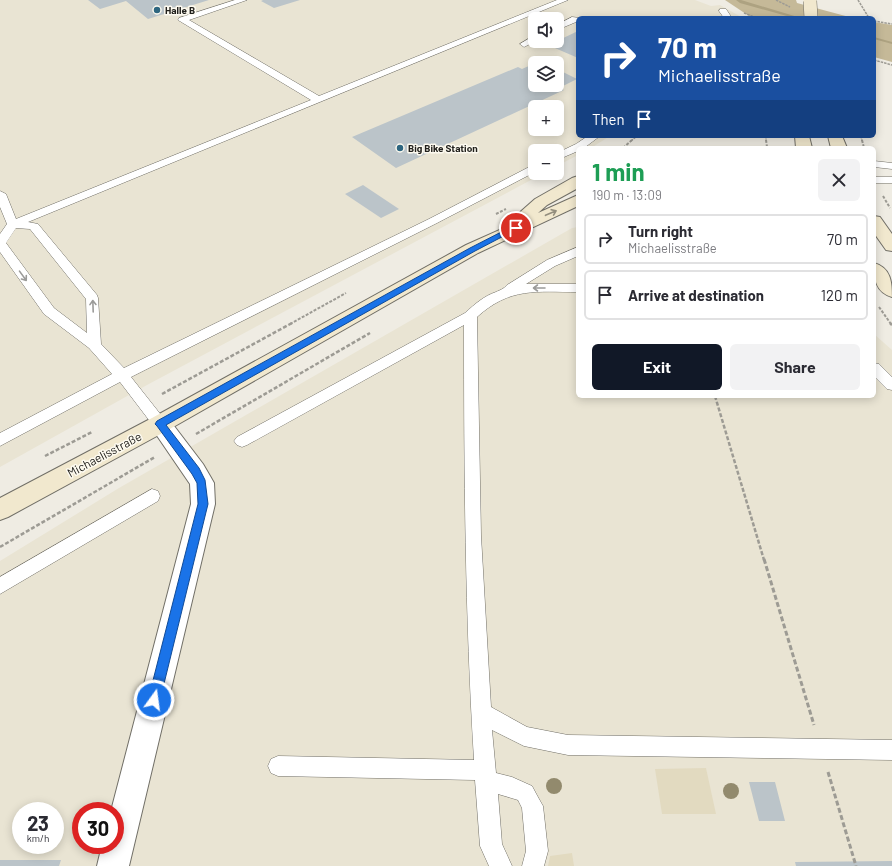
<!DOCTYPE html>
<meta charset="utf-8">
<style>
body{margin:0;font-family:Barlow,sans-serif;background:#f2f2f3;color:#2b2b33;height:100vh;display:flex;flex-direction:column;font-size:15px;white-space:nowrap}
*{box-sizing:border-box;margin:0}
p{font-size:13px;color:#7c7c81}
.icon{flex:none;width:22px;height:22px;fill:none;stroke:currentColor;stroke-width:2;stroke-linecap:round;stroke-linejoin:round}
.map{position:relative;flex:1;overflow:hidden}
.panel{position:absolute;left:576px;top:146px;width:300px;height:252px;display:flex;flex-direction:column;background:#fff;border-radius:6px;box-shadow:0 2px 10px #0003}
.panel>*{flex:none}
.guide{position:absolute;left:576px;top:16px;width:300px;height:122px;border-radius:6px;box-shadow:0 2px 10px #0003;background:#1a4fa0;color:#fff;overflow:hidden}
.fabs{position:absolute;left:528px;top:12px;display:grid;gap:8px}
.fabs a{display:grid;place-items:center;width:36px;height:36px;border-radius:6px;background:#fff;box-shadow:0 2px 10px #0003;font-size:20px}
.speed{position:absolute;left:12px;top:802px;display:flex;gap:8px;font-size:20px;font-weight:700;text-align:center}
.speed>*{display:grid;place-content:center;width:52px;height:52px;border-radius:50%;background:#fff;box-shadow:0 2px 10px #0003;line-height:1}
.speed small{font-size:10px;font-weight:400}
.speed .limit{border:6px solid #d22;background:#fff;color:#111}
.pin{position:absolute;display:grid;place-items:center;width:34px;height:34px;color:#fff;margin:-17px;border:2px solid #fff;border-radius:50%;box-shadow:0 1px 4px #0007}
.me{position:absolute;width:44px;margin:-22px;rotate:14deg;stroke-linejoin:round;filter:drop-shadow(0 0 3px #0008)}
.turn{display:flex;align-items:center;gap:14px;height:84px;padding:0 16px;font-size:18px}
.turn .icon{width:52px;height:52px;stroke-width:2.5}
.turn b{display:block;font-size:28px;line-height:34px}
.then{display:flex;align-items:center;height:38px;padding:0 16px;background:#0003;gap:8px;font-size:15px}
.round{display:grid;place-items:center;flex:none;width:42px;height:42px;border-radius:6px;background:#f2f2f3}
.overview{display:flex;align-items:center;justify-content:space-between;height:68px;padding:0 16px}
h1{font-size:24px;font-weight:700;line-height:30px;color:#1e9e55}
.action{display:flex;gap:8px;margin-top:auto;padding:8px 16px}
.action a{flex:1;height:46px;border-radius:6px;background:#111827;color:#fff;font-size:16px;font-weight:700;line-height:46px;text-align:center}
.action a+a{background:#f2f2f3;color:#2b2b33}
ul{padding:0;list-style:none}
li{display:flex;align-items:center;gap:12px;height:50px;margin:0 8px 6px;padding:0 8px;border:2px solid #e1e1e2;border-radius:6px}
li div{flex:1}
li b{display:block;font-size:15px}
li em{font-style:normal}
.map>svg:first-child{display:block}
.built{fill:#e9e4d3;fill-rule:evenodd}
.green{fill:#e2dac0}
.forest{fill:#c5b998}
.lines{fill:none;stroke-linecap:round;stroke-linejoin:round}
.stream{fill:#ada281;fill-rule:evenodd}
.building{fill:#bbc4c9}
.lane-casing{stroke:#716f67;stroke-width:1}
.street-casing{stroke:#716f67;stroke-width:2}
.secondary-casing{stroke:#716f67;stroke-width:2}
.path-far3{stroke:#9d9b94;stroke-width:1.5;stroke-dasharray:2.5 1;stroke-linecap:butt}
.path-far2{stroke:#9d9b94;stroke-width:2;stroke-dasharray:3 1.5;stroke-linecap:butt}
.path-far1{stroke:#9d9b94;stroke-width:2.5;stroke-dasharray:4 2;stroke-linecap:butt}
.path{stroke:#9d9b94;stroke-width:3;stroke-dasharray:5 2.5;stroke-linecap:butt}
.lane{fill:#fff;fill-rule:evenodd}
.street{fill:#fff;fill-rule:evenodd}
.secondary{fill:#f1e8ce;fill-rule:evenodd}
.secondary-bridge-casing{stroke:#716f67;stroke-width:14;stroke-linecap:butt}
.secondary-bridge{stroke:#f1e8ce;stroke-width:13}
.tree{fill:#928a6d}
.oneway{stroke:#938e7e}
.oneway2{stroke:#9b9b99}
.route{fill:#1a73e8;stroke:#114b97}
.poi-dot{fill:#2e6680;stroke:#fdfaf0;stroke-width:1.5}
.labels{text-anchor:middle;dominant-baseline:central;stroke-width:3;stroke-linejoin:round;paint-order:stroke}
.far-poi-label{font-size:10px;font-weight:bold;fill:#21201c;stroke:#fdfaf0;text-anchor:start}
.street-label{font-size:12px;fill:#21201c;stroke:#fdfaf0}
</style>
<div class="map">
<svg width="892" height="866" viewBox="0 0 892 866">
<rect width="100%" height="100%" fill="#efece3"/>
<path class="built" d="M0,0H695L711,6L720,5L743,18H578V136H610L591,148H578V155L557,166V151H535V173H544L147,385L0,467ZM535,19H557V41H535ZM535,63H557V85H535ZM535,107H557V129H535Z
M578,227V396H874V334L892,350V866H0V561L119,488L572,228ZM21,811H55V845H21ZM81,811H115V845H81Z"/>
<path class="green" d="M706,768L716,814H662L655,769Z
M572,853L574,866H548L550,856Z"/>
<path class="forest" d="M725,0H796L797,3L853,18H752Z
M874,22L892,25V62L874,57Z"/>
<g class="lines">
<path class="stream" d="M736,0H741L801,18H794L740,3Z
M874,37L892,42V44L874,39Z"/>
</g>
<path class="building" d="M88,0H209L148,19L126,1L100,9Z
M263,0H300L274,8L261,1Z
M578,31V58L548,45L557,41Z
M540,61L545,63H535V85H557V69L577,79L559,88L564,90L396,168L352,137L518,67L522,69Z
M363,185L399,209L381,218L345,194Z
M749,782H775L785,821H759Z
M0,860H61L59,866H0Z
M892,861V866H796L795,862Z"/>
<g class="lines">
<defs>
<path id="lane" d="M235,0H247L189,20L319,96L557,0H568L28,222L38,224L97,295L98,298L101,344L124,368L429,219L531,166L535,165V172L437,223L131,377L165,420L167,424L165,428L160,430L155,428L120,382L0,446V433L112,374L89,348L44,314L0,252V234L7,224L0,207V191L6,194L16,219L311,100L178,20L179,18ZM16,228L30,229L86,299L87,333L54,308L6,243Z
M720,9H726L732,18H724L719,11Z
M572,17L580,18H578V22H576L557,30V25Z
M535,35L536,41L524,47L520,44Z
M588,136H600L584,148H578V151L557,160V153L576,144Z
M874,161L892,163V169L874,167Z
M874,177H892V183H874Z
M578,247V256L555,266L526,284H578V292C536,292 510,287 477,317L481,536L491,707L527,727L568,735L892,740V760L568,755L524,746L492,730L496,773L512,777L532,786L539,799L543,806L548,851L544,866H522L526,851L522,808L518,800L498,794L502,844L512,866H489L480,846L475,780L278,776L271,773L268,766L271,759L278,756L474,760C465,616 464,470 464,325L247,445L242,447L237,445L234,441L237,437L465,313C475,304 484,296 496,292C500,290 504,289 507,285L547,260Z
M874,363L879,364L892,377V390L887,389L874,376Z
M152,489L158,491L160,496L158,501L0,594V577Z"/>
<path id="street" d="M160,416L168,418L203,464L210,476L214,483L215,504L129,866H97L102,845H115V811H111L191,504L190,484L149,424L152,418Z"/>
<path id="secondary" d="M795,136H809L812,148H796Z
M828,136H842L847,148H831Z
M578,176V188L547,205L538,213L578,195V206L478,253L168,430L8,517L0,520V498L152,418L466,245L524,219L520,218L518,214L535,199L572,178Z
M874,216L880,217L892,234V251L886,250L874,233Z
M874,263C891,268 892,282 892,297C875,292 874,278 874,263Z"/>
</defs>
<use href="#lane" class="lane-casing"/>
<use href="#street" class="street-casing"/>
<use href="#secondary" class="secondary-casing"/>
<path class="path-far3" d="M776,0L790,7
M858,0L869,18
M744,13L757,18
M874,21L892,24
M874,60L892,65
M766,136V141
M861,136L862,141
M631,141L637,136"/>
<path class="path-far2" d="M766,140L767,147
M862,140L864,148
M623,148L632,140
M883,196L890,208
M496,214L506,209
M879,307L891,324
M290,324L346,293"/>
<path class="path-far1" d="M890,323L892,325
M162,394L292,323
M715,396L764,560
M196,434L370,333
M45,456L92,432
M0,547L155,457"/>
<path class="path" d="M764,559L814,725
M828,772L856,866"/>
<use href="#lane" class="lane"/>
<use href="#street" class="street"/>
<use href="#secondary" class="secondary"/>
<defs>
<path id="secondary-bridge" d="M810,1L811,18"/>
</defs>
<use href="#secondary-bridge" class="secondary-bridge-casing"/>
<use href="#secondary-bridge" class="secondary-bridge"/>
</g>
<g class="tree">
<circle cx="554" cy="786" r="8"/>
<circle cx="731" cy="791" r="8"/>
</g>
<defs><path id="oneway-shaft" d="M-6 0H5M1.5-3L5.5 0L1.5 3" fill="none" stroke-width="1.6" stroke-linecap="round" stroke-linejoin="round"/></defs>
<use class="oneway" href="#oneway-shaft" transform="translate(551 213) rotate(-23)"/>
<g class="oneway2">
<use href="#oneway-shaft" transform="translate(23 276) rotate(54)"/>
<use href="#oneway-shaft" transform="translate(539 288) rotate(-180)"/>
<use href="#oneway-shaft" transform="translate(93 306) rotate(-92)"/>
</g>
<path class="route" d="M513,226H518L519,228L475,251L166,425L199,468L205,480L208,504L160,700L158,704L154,706L150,704L148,700L198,504L197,483L192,474L157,426L155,424L157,421L470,248Z"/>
<g class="poi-dot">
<circle cx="157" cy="10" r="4"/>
<circle cx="400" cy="148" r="4"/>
</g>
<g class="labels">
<g class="far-poi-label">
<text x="165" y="10">Halle B</text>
<text x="408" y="148">Big Bike Station</text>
</g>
<g class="street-label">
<text transform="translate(104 454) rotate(-28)">Michaelisstraße</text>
</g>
</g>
</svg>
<div class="fabs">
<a><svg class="icon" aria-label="sound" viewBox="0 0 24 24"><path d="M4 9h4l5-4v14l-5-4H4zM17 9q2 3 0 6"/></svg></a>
<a><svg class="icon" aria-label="layers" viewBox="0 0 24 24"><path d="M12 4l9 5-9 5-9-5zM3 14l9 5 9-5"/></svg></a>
<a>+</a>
<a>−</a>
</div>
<div class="speed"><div>23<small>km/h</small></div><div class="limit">30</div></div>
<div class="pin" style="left:516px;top:228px;background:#d93025"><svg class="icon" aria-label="arrive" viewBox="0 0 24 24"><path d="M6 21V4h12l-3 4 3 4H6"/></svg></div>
<svg class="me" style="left:154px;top:700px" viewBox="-20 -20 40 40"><circle r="17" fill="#1a73e8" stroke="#fff" stroke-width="3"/><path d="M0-11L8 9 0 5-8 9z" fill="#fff"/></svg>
<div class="guide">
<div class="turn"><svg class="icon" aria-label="right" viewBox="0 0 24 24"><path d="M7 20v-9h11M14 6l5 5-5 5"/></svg><div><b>70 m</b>Michaelisstraße</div></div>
<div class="then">Then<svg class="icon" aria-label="arrive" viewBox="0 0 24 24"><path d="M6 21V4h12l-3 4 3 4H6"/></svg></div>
</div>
<section class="panel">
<div class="overview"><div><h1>1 min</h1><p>190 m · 13:09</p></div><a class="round"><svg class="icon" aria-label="close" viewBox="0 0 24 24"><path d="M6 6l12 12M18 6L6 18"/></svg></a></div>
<ul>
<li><svg class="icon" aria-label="right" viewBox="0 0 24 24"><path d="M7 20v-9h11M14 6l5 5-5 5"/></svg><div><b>Turn right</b><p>Michaelisstraße</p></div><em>70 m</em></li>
<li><svg class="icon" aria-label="arrive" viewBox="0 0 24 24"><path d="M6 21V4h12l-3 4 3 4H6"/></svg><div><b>Arrive at destination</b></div><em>120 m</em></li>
</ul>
<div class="action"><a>Exit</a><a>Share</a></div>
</section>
</div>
